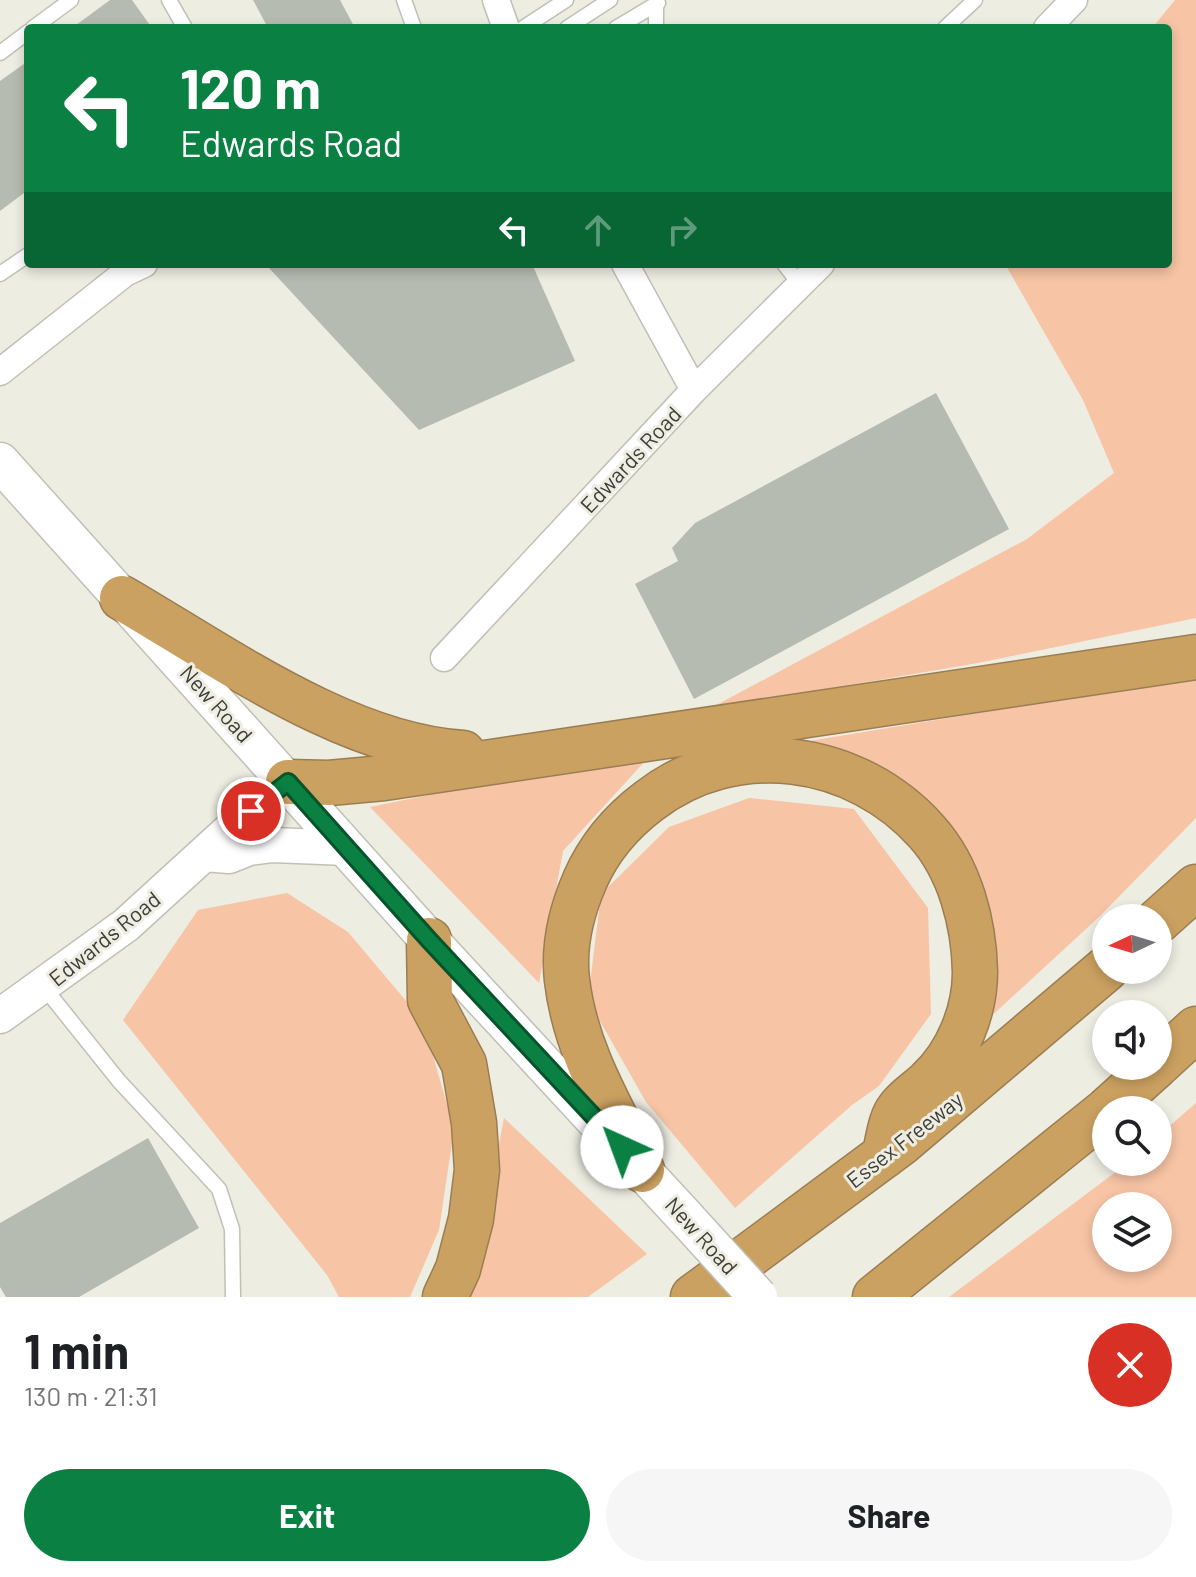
<!DOCTYPE html>
<meta charset="utf-8">
<style>
body{margin:0;font-family:Barlow,sans-serif;background:#f6f6f6;color:#202124;height:100vh;display:flex;flex-direction:column;font-size:30px;white-space:nowrap}
*{box-sizing:border-box;margin:0}
p{font-size:26px;color:#757577}
.icon{flex:none;width:44px;height:44px;fill:none;stroke:currentColor;stroke-width:2;stroke-linecap:round;stroke-linejoin:round}
.map{position:relative;height:1297px;overflow:hidden}
.side{display:flex;flex-direction:column;background:#fff;flex:1}
.side>*{flex:none}
.hud{position:absolute;left:24px;top:24px;width:1148px;height:244px;border-radius:8px;box-shadow:0 4px 12px #0003;background:#0b8043;color:#fff;overflow:hidden}
.needle{width:52px;rotate:266deg}
.buttons{position:absolute;left:1092px;top:904px;display:grid;gap:16px}
.buttons a{display:grid;place-items:center;width:80px;height:80px;border-radius:50%;background:#fff;box-shadow:0 4px 12px #0003;font-size:40px}
.pin{position:absolute;display:grid;place-items:center;width:68px;height:68px;color:#fff;margin:-34px;border:4px solid #fff;border-radius:50%;box-shadow:0 2px 8px #0007}
.me{position:absolute;width:88px;margin:-44px;rotate:317deg;stroke-linejoin:round;filter:drop-shadow(0 0 6px #0008)}
.turn{display:flex;align-items:center;gap:28px;height:168px;padding:0 24px;font-size:36px}
.turn .icon{width:104px;height:104px;stroke-width:2.5}
.turn b{display:block;font-size:56px;line-height:68px}
.lanes{display:flex;align-items:center;height:76px;padding:0 24px;background:#0003;justify-content:center;gap:40px;direction:ltr}
.lanes .off{opacity:.35}
.round{display:grid;place-items:center;flex:none;width:84px;height:84px;border-radius:42px;background:#f6f6f6}
.headline{display:flex;align-items:center;justify-content:space-between;height:136px;padding:0 24px}
h1{font-size:48px;font-weight:700;line-height:60px}
.primary-button{display:flex;gap:16px;margin-top:auto;padding:16px 24px}
.primary-button a{flex:1;height:92px;border-radius:48px;background:#0b8043;color:#fff;font-size:32px;font-weight:700;line-height:92px;text-align:center}
.primary-button a+a{background:#f6f6f6;color:#202124}
.map>svg:first-child{display:block}
.green{fill:#f7c4a5;fill-rule:evenodd}
.building{fill:#b6bbb1}
.lines{fill:none;stroke-linecap:round;stroke-linejoin:round}
.service-casing{stroke:#c1c0b6;stroke-width:17}
.minor-casing{stroke:#c1c0b6;stroke-width:29}
.tertiary-casing{stroke:#c1c0b6;stroke-width:37}
.secondary-casing{stroke:#c1c0b6;stroke-width:41}
.motorway-casing{stroke:#9a7e53;stroke-width:47}
.service{stroke:#fff;stroke-width:14}
.minor{stroke:#fff;stroke-width:26}
.tertiary{stroke:#fff;stroke-width:34}
.secondary{stroke:#fff;stroke-width:38}
.motorway{stroke:#cba161;stroke-width:44}
.secondary-bridge-casing{stroke:#c1c0b6;stroke-width:41;stroke-linecap:butt}
.secondary-bridge{stroke:#fff;stroke-width:38}
.route-casing{stroke:#07532c;stroke-width:20}
.route{stroke:#0b8043;stroke-width:14}
.labels{text-anchor:middle;dominant-baseline:central;stroke-width:6;stroke-linejoin:round;paint-order:stroke}
.street-label{font-size:22px;fill:#3e3d39;stroke:#eeede2}
</style>
<div class="map">
<svg width="1196" height="1297" viewBox="0 0 1196 1297">
<rect width="100%" height="100%" fill="#eeede2"/>
<path class="green" d="M1175,0H1196V618L978,663L709,709L1027,539L1114,473L1083,400L1005,264H1168V28H1152Z
M1196,677V818L1099,917L986,1021L991,940L965,847L912,792L809,741Z
M656,749L563,851L539,983L370,807Z
M749,798L854,809L928,908L931,1014L879,1086L852,1105L735,1208L646,1102L588,1000L601,894L669,827Z
M287,893L348,932L423,1021L454,1129L439,1230L410,1297H339L327,1275L123,1020L198,910Z
M1196,1103V1297H949L1129,1162H1158V1136ZM1106,1206H1158V1258H1106Z
M504,1118L647,1254L588,1297H469Z"/>
<path class="building" d="M110,0H132L152,28H72Z
M253,0H340L355,28H268Z
M28,61V190L0,211V81Z
M277,264H532L575,361L419,430L269,268Z
M936,393L1009,529L694,699L635,584L678,561L672,548L695,523Z
M148,1138L199,1228L79,1297H6L0,1287V1223Z"/>
<g class="lines">
<defs>
<path id="service" d="M169,0L185,28
M404,0L414,28
M33,28L71,0
M523,28L566,0
M567,28L610,0
M616,28L658,3
M656,28V0
M945,28L975,0
M0,53L28,32
M784,264L800,284
M0,274L28,255
M43,986L119,1081L219,1189L232,1229L233,1297"/>
<path id="minor" d="M496,0L506,28
M1047,28L1074,0
M625,264L694,390
M0,372L125,273L144,264
M444,658L694,390L821,264"/>
<path id="tertiary" d="M204,854L229,856L249,848L273,845L347,848
M0,1016L126,925L251,811L288,782"/>
<path id="secondary" d="M0,462L429,940L686,1218"/>
<path id="motorway" d="M122,598C222,656 346,746 463,753
M288,782L329,783L384,778L1196,657
M1158,921L1196,887
M429,940L430,1000L464,1064L474,1123L477,1170L471,1219L458,1269L445,1297
M1158,1064L1196,1029
M1107,1110L1156,1066
M642,1170C611,1108 575,1050 567,980C563,946 572,910 585,880C599,848 621,822 649,801C734,735 856,752 927,832C960,869 974,923 975,972C975,1011 958,1054 929,1081C919,1091 901,1102 895,1115C889,1126 888,1143 884,1156
M693,1297L901,1143L1106,969
M875,1297L1106,1111"/>
</defs>
<use href="#service" class="service-casing"/>
<use href="#minor" class="minor-casing"/>
<use href="#tertiary" class="tertiary-casing"/>
<use href="#secondary" class="secondary-casing"/>
<use href="#motorway" class="motorway-casing"/>
<use href="#service" class="service"/>
<use href="#minor" class="minor"/>
<use href="#tertiary" class="tertiary"/>
<use href="#secondary" class="secondary"/>
<use href="#motorway" class="motorway"/>
<defs>
<path id="secondary-bridge" d="M686,1218L758,1297"/>
</defs>
<use href="#secondary-bridge" class="secondary-bridge-casing"/>
<use href="#secondary-bridge" class="secondary-bridge"/>
</g>
<g class="lines">
<defs>
<path id="route" d="M251,811L288,782L429,940L622,1147"/>
</defs>
<use href="#route" class="route-casing"/>
<use href="#route" class="route"/>
</g>
<g class="labels">
<g class="street-label">
<text transform="translate(630 459) rotate(-47)">Edwards Road</text>
<text transform="translate(217 703) rotate(48)">New Road</text>
<text transform="translate(104 938) rotate(-39)">Edwards Road</text>
<text transform="translate(904 1139) rotate(-38)">Essex Freeway</text>
<text transform="translate(702 1235) rotate(48)">New Road</text>
</g>
</g>
</svg>
<div class="buttons">
<a><svg class="needle" viewBox="-14 -14 28 28"><path d="M0-13l5 13h-10z" fill="#e53935"/><path d="M0 13l5-13h-10z" fill="#757577"/></svg></a>
<a><svg class="icon" aria-label="sound" viewBox="0 0 24 24"><path d="M4 9h4l5-4v14l-5-4H4zM17 9q2 3 0 6"/></svg></a>
<a><svg class="icon" aria-label="search" viewBox="0 0 24 24"><circle cx="10" cy="10" r="6"/><path d="M15 15l6 6"/></svg></a>
<a><svg class="icon" aria-label="layers" viewBox="0 0 24 24"><path d="M12 4l9 5-9 5-9-5zM3 14l9 5 9-5"/></svg></a>
</div>
<div class="pin" style="left:251px;top:811px;background:#d93025"><svg class="icon" aria-label="arrive" viewBox="0 0 24 24"><path d="M6 21V4h12l-3 4 3 4H6"/></svg></div>
<svg class="me" style="left:622px;top:1147px" viewBox="-20 -20 40 40"><circle r="19" fill="#fff"/><path d="M0-13L10 11 0 6-10 11z" fill="#0b8043"/></svg>
<div class="hud">
<div class="turn"><svg class="icon" aria-label="left" viewBox="0 0 24 24"><path d="M17 20v-9H6M10 6l-5 5 5 5"/></svg><div><b>120 m</b>Edwards Road</div></div>
<div class="lanes"><svg class="icon" aria-label="left" viewBox="0 0 24 24"><path d="M17 20v-9H6M10 6l-5 5 5 5"/></svg><svg class="icon off" aria-label="ahead" viewBox="0 0 24 24"><path d="M12 20V5M6 11l6-6 6 6"/></svg><svg class="icon off" aria-label="right" viewBox="0 0 24 24"><path d="M7 20v-9h11M14 6l5 5-5 5"/></svg></div>
</div>
</div>
<section class="side">
<div class="headline"><div><h1>1 min</h1><p>130 m · 21:31</p></div><a class="round" style="background:#d93025;color:#fff"><svg class="icon" aria-label="close" viewBox="0 0 24 24"><path d="M6 6l12 12M18 6L6 18"/></svg></a></div>
<div class="primary-button"><a>Exit</a><a>Share</a></div>
</section>
